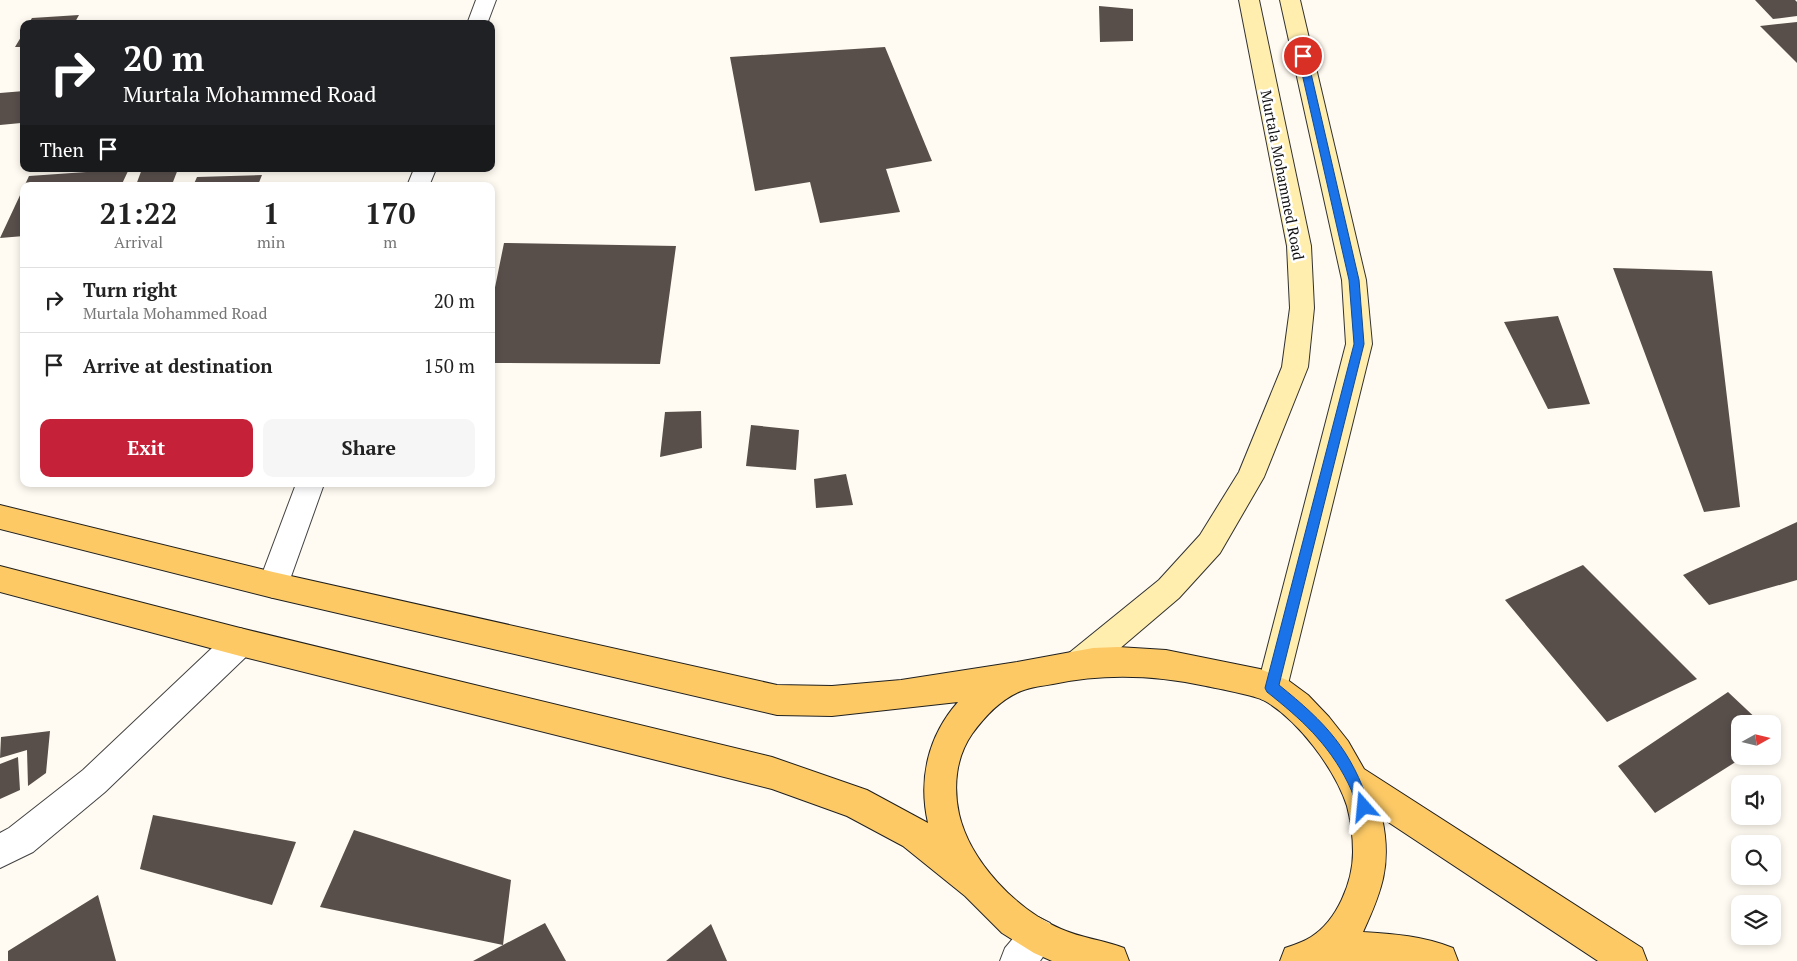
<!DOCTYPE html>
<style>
body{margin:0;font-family:"PT Serif",serif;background:#f6f6f6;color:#222;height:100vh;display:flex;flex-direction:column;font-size:19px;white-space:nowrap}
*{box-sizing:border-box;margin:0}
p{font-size:16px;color:#767676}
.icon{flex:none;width:28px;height:28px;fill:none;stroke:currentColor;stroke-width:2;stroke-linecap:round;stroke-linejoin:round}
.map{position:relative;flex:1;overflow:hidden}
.sheet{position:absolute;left:20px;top:182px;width:475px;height:305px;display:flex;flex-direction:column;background:#fff;border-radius:10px;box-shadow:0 2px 8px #0003}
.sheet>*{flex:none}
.guide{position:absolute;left:20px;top:20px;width:475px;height:152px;border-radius:10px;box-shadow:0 2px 8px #0003;background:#202124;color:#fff;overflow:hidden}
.needle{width:32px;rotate:82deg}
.controls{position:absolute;left:1731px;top:715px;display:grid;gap:10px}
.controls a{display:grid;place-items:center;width:50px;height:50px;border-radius:10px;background:#fff;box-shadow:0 2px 8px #0003;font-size:25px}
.pin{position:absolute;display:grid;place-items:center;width:42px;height:42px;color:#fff;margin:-21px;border:2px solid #fff;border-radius:50%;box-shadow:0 1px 5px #0007}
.me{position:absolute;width:55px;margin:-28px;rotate:342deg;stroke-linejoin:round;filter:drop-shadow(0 0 4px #0008)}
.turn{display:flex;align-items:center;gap:18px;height:105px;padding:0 20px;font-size:22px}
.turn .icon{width:65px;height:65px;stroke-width:2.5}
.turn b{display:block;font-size:35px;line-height:42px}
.then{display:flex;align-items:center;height:48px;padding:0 20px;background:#0003;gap:10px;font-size:19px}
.eta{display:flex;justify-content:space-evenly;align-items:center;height:85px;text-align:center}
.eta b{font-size:30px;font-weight:600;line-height:35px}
.button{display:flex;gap:10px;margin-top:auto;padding:10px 20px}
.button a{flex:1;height:58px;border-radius:10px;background:#c52239;color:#fff;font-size:20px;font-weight:600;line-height:58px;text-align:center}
.button a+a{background:#f6f6f6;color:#222}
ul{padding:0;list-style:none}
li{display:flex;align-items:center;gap:15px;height:65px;padding:0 20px;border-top:1px solid #e0e0e0}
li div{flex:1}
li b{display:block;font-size:19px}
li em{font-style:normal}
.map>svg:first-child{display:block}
.building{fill:#584f4b}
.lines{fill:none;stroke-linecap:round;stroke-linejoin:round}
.minor-casing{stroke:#424242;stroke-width:2}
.secondary-casing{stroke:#313131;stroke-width:2}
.primary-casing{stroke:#202020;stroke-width:2}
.minor{fill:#fff;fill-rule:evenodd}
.secondary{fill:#ffeead;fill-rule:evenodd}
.primary{fill:#fcc965;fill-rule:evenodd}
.route{fill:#1a73e8;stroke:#114b97}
.labels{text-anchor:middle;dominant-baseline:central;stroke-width:5;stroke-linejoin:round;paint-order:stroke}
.street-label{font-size:15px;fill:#0f0f0f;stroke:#fff}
</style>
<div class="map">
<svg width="1797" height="961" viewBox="0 0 1797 961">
<rect width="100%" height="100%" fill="#fffbf2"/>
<path class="building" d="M1755,0H1795L1797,2V16L1773,19Z
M1099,6L1133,9V41L1100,42Z
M79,15L74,24H28L32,18Z
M1797,22V63L1760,26Z
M24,32V47H15Z
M885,47L932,161L886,169L900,212L820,223L810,182L755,191L730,57Z
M24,91V118L21,123L0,125V93Z
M129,169L121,186H24V236L0,238L29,176Z
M142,169H178L173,182L136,185Z
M262,175L258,185L292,183L291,186H193L197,177Z
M504,243L676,246L660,364L491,363V307Z
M1613,268L1712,271L1740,507L1704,512Z
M1558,316L1590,404L1548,409L1504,322Z
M701,411L702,448L660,457L665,412Z
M751,425L799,430L796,470L746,466Z
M846,474L853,505L816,508L814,479Z
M1797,522V580L1709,605L1683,575Z
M1583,565L1697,679L1607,722L1505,600Z
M1728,692L1762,724H1740V756H1745L1655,813L1618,766Z
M50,731L46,773L28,786L27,750L0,758L1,737Z
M18,757L20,790L0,799V764Z
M153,815L296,842L272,905L140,869Z
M354,830L511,880L503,945L320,907Z
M98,895L116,961H8V951Z
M545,923L566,961H473L503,945Z
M711,924L727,961H666Z"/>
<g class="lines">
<defs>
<path id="minor" d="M476,0H496L487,24H467Z
M414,169H436L429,186H407Z
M296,484H324L288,585L283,594L273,598L263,594L258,585Z
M240,628L251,632L255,642L251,652L105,792L33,852L0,868V833L9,828L83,770L229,632Z
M1038,917L1050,923L1056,935L1050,947L1040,961H1000L1005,948L1026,923Z"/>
<path id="secondary" d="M1239,0H1259L1311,246L1314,308L1308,367L1264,477L1220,553L1179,598L1091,673L1080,678L1069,673L1065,663L1069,653L1159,580L1200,535L1239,472L1282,367L1290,308L1287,246Z
M1280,0H1300L1366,280L1372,344L1287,688L1283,699L1272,703L1261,699L1257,688L1346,344L1342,280Z"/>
<path id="primary" d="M0,505L273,572L777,685L832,686L901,680L1017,662L1093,648L1118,647L1166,650L1260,669L1289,681L1308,695L1329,717L1348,741L1364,769L1642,948L1647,961H1598L1382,818C1392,864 1382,891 1363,932C1394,934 1424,936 1453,948L1458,961H1280L1285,948C1294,945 1303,942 1311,937C1337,921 1353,882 1353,852C1353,837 1351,821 1347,806C1335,769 1298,720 1265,701C1255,695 1219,689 1206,686C1155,675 1104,673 1053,684C1042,686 1031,687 1021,691C1001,699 985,716 972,734C956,757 953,786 959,814C970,862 1017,910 1061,929C1081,938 1103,940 1124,948L1129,961H1052L1034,953L1002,933L965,896L903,846L847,816L772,789L240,656L0,592V566L240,628L772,757L867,790L928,823C918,779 928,736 958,702L832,716L777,715L273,598L0,529Z"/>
</defs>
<use href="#minor" class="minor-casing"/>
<use href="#secondary" class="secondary-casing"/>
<use href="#primary" class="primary-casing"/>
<use href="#minor" class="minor"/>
<use href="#secondary" class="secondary"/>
<use href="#primary" class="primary"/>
</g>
<path class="route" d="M1303,53L1307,56L1359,280L1364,344L1279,685C1326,723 1351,749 1370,807L1368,812L1364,814L1359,812C1355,803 1353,792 1348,783C1328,743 1301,719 1267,692L1265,688L1354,344L1349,280L1298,56Z"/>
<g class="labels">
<g class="street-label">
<text transform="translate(1283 175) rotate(79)">Murtala Mohammed Road</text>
</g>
</g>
</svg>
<div class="controls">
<a><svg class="needle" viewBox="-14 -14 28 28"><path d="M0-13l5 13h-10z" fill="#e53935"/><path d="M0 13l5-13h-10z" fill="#767676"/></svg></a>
<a><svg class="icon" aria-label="sound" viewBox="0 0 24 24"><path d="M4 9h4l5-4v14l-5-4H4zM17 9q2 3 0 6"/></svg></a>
<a><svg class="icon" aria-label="search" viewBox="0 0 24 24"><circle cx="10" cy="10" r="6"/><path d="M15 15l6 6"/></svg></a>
<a><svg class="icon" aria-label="layers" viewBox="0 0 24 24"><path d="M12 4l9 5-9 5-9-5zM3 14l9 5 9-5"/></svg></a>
</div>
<div class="pin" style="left:1303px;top:56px;background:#d93025"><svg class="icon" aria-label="arrive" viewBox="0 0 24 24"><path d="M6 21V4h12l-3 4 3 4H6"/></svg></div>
<svg class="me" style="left:1364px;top:807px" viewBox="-20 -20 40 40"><path d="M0-17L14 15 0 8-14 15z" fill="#1a73e8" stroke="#fff" stroke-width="4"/></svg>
<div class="guide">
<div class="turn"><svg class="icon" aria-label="right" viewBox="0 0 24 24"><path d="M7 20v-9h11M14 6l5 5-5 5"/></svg><div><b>20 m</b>Murtala Mohammed Road</div></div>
<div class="then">Then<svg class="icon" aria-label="arrive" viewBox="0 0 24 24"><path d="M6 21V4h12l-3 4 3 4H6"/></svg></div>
</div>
<section class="sheet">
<div class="eta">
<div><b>21:22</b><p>Arrival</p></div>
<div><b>1</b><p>min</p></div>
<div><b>170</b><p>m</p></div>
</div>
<ul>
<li><svg class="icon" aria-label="right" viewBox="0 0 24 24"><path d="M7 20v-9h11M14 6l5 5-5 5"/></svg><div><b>Turn right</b><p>Murtala Mohammed Road</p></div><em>20 m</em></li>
<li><svg class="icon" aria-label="arrive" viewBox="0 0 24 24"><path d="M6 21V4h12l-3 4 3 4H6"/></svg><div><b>Arrive at destination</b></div><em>150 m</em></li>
</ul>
<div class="button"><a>Exit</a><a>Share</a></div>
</section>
</div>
